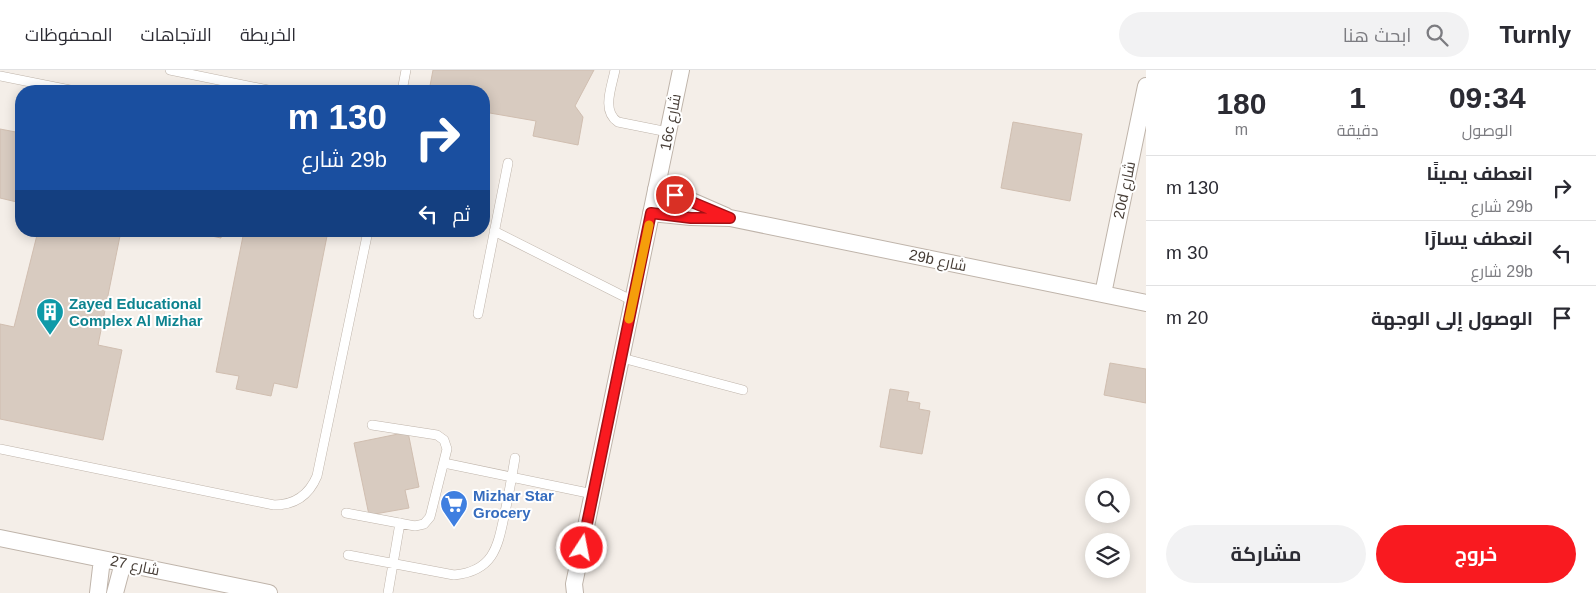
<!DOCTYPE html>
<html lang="ar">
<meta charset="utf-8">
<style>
body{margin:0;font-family:Arial,Cairo,sans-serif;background:#f2f2f3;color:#2b2b33;direction:rtl;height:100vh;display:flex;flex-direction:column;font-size:19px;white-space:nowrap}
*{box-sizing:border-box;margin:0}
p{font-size:16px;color:#7c7c81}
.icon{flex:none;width:28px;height:28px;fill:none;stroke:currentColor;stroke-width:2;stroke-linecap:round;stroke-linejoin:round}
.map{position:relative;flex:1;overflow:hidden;direction:ltr}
.side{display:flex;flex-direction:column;background:#fff;width:450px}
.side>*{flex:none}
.guide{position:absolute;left:15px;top:15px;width:475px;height:152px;border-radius:20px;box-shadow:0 2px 12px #0003;direction:rtl;background:#1a4fa0;color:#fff;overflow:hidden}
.fabs{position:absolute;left:1085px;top:408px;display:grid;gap:10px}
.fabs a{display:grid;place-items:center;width:45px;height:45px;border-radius:50%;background:#fff;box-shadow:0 2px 12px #0003;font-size:25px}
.pin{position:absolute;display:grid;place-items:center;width:42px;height:42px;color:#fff;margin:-21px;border:2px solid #fff;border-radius:50%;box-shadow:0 1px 5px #0007}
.me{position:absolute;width:55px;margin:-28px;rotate:11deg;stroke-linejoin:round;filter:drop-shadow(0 0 4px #0008)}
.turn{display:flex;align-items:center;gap:18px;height:105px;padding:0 20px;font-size:22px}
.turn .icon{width:65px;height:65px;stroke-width:2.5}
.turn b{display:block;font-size:35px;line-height:42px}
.then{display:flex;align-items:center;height:48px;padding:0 20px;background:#0003;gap:10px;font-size:19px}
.eta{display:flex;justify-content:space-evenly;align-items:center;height:85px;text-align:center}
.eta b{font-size:30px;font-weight:700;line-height:35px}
.action{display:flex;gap:10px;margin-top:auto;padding:10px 20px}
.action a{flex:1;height:58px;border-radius:30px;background:#f91a20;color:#fff;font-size:20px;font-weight:700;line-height:58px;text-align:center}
.action a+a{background:#f2f2f3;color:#2b2b33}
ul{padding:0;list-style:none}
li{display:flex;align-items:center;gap:15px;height:65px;padding:0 20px;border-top:1px solid #e1e1e2}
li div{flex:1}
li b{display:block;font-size:19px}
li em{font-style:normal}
header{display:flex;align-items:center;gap:30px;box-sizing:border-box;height:70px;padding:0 25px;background:#fff;border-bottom:1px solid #e1e1e2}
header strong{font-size:24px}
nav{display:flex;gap:28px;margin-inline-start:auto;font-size:18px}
.search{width:350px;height:45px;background:#f2f2f3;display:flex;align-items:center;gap:12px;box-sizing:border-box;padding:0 18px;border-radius:28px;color:#7c7c81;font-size:19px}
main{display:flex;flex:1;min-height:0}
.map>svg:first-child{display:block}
.building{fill:#d8cbc0;stroke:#d0beb0}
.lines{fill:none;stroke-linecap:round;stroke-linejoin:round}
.service-casing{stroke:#bfb4aa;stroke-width:10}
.minor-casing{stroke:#bfb4aa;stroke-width:18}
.service{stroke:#fff;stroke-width:9}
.minor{stroke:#fff;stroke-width:16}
.route-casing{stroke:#a21115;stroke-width:12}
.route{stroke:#f91a20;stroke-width:9}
.slow{stroke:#f59e0b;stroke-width:9}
.labels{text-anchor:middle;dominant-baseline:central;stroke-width:4;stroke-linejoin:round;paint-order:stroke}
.street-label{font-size:15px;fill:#473e37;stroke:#fff}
.culture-label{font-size:15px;font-weight:bold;fill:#0d838f;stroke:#fff;text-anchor:start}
.shop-label{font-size:15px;font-weight:bold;fill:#366cbe;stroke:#fff;text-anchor:start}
</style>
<header>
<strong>Turnly</strong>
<div class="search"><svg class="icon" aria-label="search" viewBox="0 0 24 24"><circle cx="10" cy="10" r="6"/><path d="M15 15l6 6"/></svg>ابحث هنا</div>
<nav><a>الخريطة</a><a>الاتجاهات</a><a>المحفوظات</a></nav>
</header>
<main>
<section class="side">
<div class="eta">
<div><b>09:34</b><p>الوصول</p></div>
<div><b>1</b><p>دقيقة</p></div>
<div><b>180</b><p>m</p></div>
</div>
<ul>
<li><svg class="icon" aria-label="right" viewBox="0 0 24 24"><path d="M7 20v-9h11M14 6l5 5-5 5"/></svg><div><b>انعطف يمينًا</b><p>29b شارع</p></div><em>130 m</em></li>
<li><svg class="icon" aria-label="left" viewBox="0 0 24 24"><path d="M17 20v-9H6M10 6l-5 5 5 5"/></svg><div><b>انعطف يسارًا</b><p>29b شارع</p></div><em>30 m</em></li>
<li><svg class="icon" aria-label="arrive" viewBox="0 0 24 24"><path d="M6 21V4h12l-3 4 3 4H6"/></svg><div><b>الوصول إلى الوجهة</b></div><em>20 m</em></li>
</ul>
<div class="action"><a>خروج</a><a>مشاركة</a></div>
</section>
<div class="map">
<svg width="1146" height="523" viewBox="0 0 1146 523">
<rect width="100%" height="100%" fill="#f4eee8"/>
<path class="building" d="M433,0H594L575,36L583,47L578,75L533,66L536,51L484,42V21H429Z
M1013,52L1082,64L1070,131L1001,118Z
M0,59L21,63V133L0,128Z
M38,161H121L98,275L122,280L103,370L0,349V254L14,257Z
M188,161H222L221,168Z
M244,161H328L297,318L274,313L271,326L236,319L239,306L216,302Z
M1110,293L1146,299V333L1104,325Z
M890,319L909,322L907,331L920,333L919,339L930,341L922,384L880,377Z
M408,362L419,417L405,420L409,438L369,445L354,373Z"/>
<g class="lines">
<defs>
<path id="service" d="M170,0L273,21
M615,0C612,16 601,41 618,52L668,62
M0,6L75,21
M402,21L406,0
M494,161L633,231
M478,244L508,93
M622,288L743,320
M0,379L274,435C295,435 309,425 317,406L368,161
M444,393L593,424
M346,443L415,456L424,454L430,447L447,379L444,370L437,365L372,355
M348,485L454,505C495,501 498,475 505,442C509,424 512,406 515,388
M388,523L400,453"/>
<path id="minor" d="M656,119L694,132L726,146
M651,143L691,147L730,148L1146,233
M1103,224L1146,16
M0,468L269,523
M98,523L102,489
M115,523L123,493
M575,523L574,514L681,0"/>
</defs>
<use href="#service" class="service-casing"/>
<use href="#minor" class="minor-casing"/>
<use href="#service" class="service"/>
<use href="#minor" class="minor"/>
</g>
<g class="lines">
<defs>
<path id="route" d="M582,478L651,143L691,148H730L675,125"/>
</defs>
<use href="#route" class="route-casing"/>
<use href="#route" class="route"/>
<path class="slow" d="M629,249L649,155"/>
</g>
<defs>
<symbol id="building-pin" viewBox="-11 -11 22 30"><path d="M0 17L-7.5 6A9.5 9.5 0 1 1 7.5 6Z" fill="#0f9aa8" stroke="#fff"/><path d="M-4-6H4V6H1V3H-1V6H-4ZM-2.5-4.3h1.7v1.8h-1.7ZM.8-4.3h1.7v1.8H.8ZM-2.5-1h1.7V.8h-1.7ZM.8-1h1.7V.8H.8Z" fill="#fff"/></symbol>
<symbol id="supermarket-pin" viewBox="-11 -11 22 30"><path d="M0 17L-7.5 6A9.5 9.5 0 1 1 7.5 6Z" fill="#3f7fe0" stroke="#fff"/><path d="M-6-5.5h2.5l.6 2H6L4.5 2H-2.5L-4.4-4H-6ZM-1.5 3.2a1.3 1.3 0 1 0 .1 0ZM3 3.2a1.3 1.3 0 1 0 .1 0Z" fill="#fff"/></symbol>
</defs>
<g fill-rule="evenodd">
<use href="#building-pin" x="34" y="226" width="32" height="43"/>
<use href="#supermarket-pin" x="438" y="418" width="32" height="43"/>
</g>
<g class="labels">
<g class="street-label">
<text transform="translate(670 52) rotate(-79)">16c شارع</text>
<text transform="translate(1124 120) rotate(-78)">20d شارع</text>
<text transform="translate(938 190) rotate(12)">29b شارع</text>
<text transform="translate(135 495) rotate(12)">شارع 27</text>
</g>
<g class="culture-label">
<text x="69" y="233">Zayed Educational<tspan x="69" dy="17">Complex Al Mizhar</tspan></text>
</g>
<g class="shop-label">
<text x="473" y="425">Mizhar Star<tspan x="473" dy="17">Grocery</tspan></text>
</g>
</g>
</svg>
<div class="fabs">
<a><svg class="icon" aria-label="search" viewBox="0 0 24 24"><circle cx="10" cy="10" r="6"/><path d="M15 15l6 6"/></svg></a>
<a><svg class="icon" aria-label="layers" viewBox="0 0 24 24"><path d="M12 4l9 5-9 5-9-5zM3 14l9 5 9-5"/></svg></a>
</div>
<div class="pin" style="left:675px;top:125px;background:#d93025"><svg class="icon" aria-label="arrive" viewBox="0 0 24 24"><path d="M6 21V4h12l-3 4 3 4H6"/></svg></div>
<svg class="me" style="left:582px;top:478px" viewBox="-20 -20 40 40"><circle r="17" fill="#f91a20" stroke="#fff" stroke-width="3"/><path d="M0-11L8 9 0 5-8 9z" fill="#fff"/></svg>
<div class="guide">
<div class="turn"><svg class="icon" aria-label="right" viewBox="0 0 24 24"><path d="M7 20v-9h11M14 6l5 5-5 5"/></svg><div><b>130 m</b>29b شارع</div></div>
<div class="then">ثم<svg class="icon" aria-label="left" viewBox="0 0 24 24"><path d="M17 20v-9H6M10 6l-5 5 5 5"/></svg></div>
</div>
</div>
</main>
